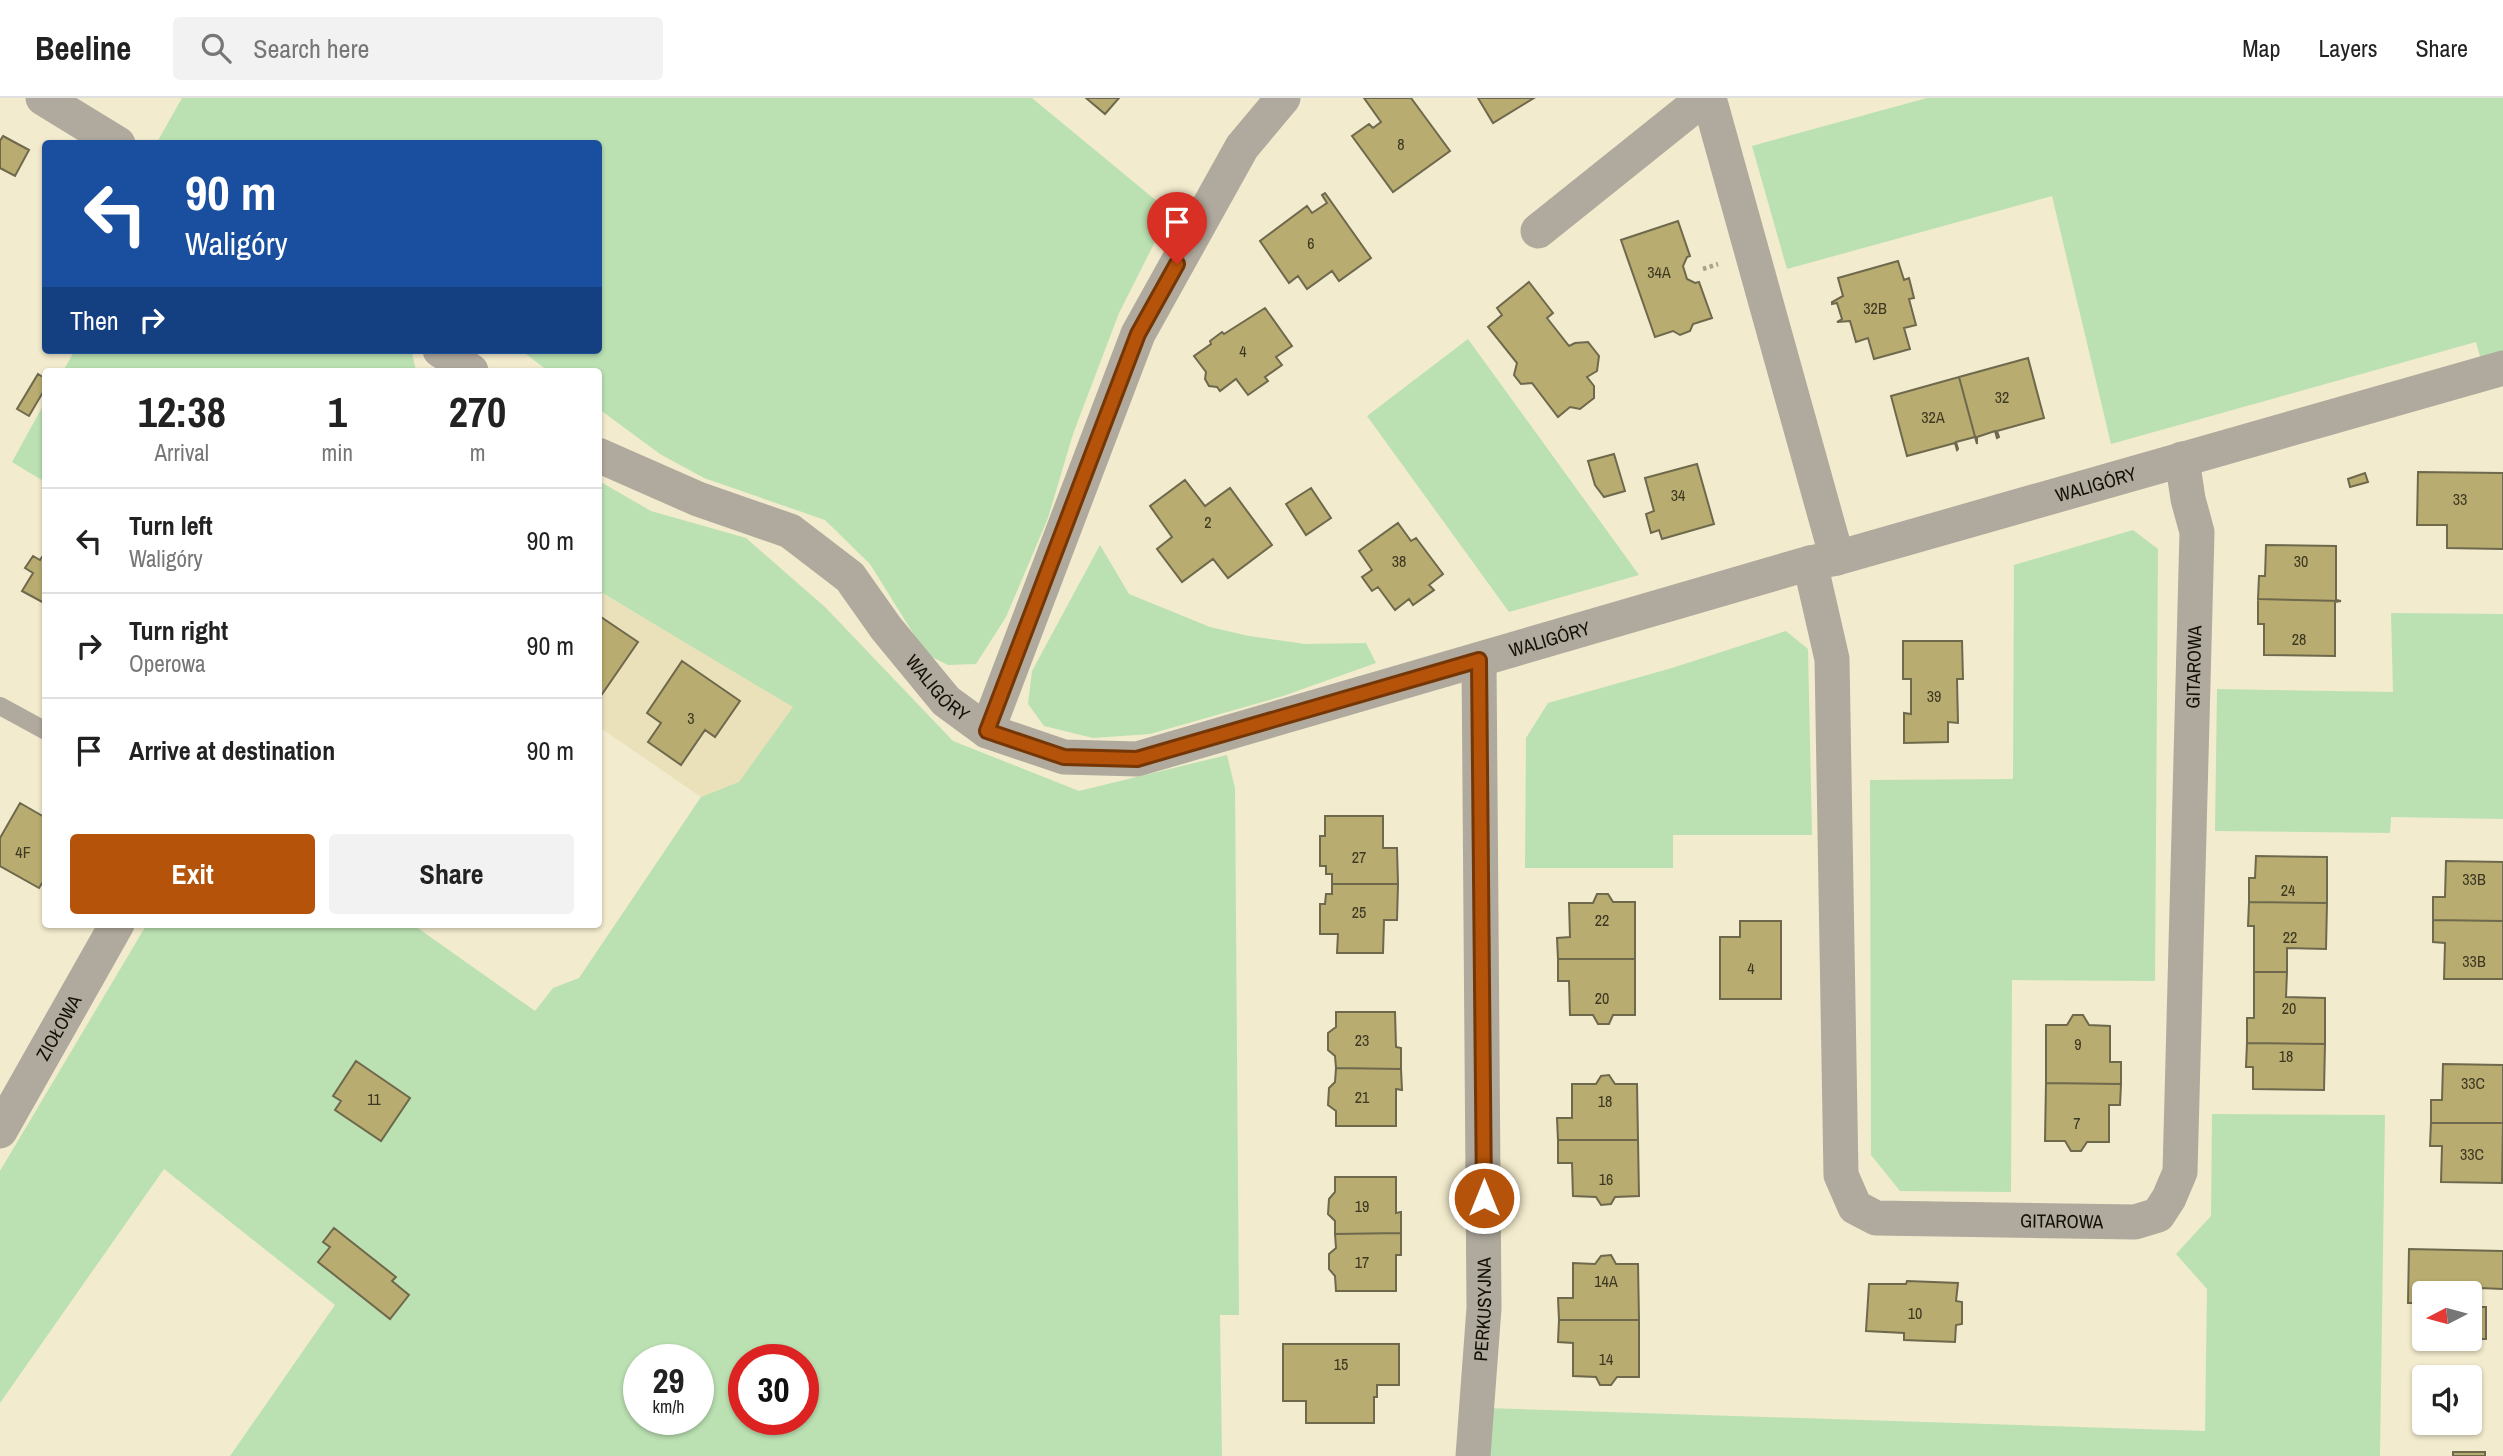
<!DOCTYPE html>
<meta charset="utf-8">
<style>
body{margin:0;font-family:"Archivo Narrow",sans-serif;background:#f2f2f2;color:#222;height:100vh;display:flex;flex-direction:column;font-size:26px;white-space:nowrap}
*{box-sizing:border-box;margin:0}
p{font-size:23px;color:#767676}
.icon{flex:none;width:38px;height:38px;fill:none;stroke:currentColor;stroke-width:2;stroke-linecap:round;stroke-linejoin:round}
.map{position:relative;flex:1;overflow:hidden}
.drawer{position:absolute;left:42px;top:270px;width:560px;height:560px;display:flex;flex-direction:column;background:#fff;border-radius:7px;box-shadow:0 2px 5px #0004}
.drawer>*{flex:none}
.top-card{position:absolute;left:42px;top:42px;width:560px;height:214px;border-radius:7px;box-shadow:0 2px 5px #0004;background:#1a4fa0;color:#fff;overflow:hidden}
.needle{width:46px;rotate:264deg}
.buttons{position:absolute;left:2412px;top:1183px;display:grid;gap:14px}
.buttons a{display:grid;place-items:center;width:70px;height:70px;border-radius:7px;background:#fff;box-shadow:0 2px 5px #0004;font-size:35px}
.speed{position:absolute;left:623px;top:1246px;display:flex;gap:14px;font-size:35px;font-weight:700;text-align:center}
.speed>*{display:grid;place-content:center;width:91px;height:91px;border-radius:50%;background:#fff;box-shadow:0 2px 5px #0004;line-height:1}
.speed small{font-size:18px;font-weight:400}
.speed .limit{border:10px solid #d22;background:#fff;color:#111}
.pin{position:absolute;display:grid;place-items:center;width:60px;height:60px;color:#fff;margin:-72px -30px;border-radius:50% 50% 50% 0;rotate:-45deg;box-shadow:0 0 7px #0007}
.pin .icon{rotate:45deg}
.me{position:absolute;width:77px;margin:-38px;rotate:0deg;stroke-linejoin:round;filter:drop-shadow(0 0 5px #0008)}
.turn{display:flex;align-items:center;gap:24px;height:147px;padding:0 28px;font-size:32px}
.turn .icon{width:91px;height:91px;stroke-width:2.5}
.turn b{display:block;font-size:49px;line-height:60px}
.then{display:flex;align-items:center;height:66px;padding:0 28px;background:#0003;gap:14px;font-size:26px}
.eta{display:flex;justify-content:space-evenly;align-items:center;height:119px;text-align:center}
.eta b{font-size:42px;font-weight:800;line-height:49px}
.button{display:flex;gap:14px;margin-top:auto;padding:14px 28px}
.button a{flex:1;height:80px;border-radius:7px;background:#b45309;color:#fff;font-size:28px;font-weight:800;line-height:80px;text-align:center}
.button a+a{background:#f2f2f2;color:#222}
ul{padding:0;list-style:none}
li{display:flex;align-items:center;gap:21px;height:105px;padding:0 28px;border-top:2px solid #e0e0e0}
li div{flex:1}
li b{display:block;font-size:26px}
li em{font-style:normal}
header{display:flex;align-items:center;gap:42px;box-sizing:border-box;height:98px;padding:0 35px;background:#fff;border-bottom:2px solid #e0e0e0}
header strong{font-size:33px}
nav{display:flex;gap:38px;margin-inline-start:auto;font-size:24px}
.search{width:490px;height:63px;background:#f2f2f2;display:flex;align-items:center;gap:18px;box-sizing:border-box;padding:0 24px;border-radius:7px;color:#767676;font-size:26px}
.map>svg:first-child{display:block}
.built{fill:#eae1bb}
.green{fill:#bbe1b2;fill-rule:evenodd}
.building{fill:#b9ac70;stroke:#6e684d;stroke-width:2}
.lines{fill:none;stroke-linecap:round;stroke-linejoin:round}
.path{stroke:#a7a28a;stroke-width:4.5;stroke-dasharray:3.5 3.5;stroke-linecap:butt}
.service{stroke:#b0a99d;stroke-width:18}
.minor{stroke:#b0a99d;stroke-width:35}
.route-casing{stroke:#753606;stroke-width:18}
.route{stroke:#b45309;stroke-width:12}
.labels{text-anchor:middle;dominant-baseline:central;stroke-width:7;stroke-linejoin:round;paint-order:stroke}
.number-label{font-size:16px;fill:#3c3821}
.street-label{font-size:19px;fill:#131107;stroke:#fef9e0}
</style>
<header>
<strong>Beeline</strong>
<div class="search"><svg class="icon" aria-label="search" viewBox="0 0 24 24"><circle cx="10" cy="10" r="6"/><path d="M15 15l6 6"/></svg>Search here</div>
<nav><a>Map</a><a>Layers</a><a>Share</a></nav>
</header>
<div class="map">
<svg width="2503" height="1358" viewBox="0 0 2503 1358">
<rect width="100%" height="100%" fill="#f2ebcd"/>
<path class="built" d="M598,493L794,608L739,685L701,699L599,629Z"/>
<path class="green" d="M182,0H1032L1170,114L1119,215L1073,336L1048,420L1006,519L976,566L948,567L926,556L870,466L825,422L704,380L660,356L599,311L598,273H548L521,252H598V46H156Z
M1927,0H2503V256L2481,262L2476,244L2111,346L2052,98L1787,171L1752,48Z
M1468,241L1639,477L1509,514L1367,318Z
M75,252H409L412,254L416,273H63Z
M45,304V384L12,364Z
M599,383L651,413L746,440L825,509L953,643L1079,693L1227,657L1235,690L1239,1217H1220L1222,1358H230L335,1207L164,1071L0,1305V1073L147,826H412L535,913L553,890L579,880L701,699L739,684L793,609L599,493ZM639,1262H698V1321H639ZM744,1262H803V1321H744Z
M2133,432L2158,451L2155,883L2012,882L2011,1094L1900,1093L1871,1057L1870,682L2013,681L2014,467Z
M1100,447L1129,496L1210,529L1249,538L1305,546L1366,545L1376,565L1283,598L1150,636L1093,640L1044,628L1028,606L1032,573Z
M2391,515L2503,516V721L2391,719L2390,735L2215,733L2217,591L2393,594Z
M1786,533L1808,551L1812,737H1673V770H1525L1526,640L1548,605L1672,570Z
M2212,1016L2385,1017L2380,1358H1485V1310L2205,1333L2207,1191L2176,1156L2211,1118Z"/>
<path class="building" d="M1086,0H1119L1105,16Z
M1364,0H1411L1450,53L1393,94L1352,38L1369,26L1373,30L1381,24Z
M1478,0H1534L1493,25Z
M3,38L29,52L15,78L0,70V43Z
M1325,95L1371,160L1339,183L1332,173L1307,191L1298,178L1289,185L1260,143L1307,108L1312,115L1327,105L1322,97Z
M1678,123L1690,158L1687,159L1683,168L1687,181L1695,185L1699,184L1712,220L1693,226L1690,233L1680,237L1673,233L1655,239L1621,142Z
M1898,163L1904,182L1909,180L1914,200L1909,201L1916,227L1904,230L1910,251L1874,261L1868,240L1856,244L1850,223L1837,224L1842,221L1837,205L1832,206V204L1843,198L1838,180Z
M1529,184L1553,215L1547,220L1569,248L1575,245L1588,244L1599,258L1597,273L1587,279L1594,288V300L1580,311L1570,309L1558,319L1532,285L1521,286L1514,277L1517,265L1488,229L1502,217L1497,210Z
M1265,210L1292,248L1276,259L1282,267L1265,279L1268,283L1248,297L1236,281L1220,293L1217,289L1209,288L1205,281L1206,274L1194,258L1211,246L1210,243L1222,234L1224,236Z
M2028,260L2044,320L1997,333L1999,339L1997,340L1995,333L1977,339V346L1959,279Z
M38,276L46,281V289L29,318L17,311Z
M1959,279L1977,346L1975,339L1956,344L1958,351L1957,352L1955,345L1907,358L1891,298Z
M1614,356L1625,393L1604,399L1595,387L1588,363Z
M1697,366L1714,426L1662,441L1659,432L1651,435L1646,416L1654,413L1645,380Z
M2418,374L2503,375V451L2447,450V427H2417Z
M2365,375L2368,384L2350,389L2348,381Z
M1185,382L1205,408L1230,390L1272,447L1228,480L1213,461L1182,484L1157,451L1172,439L1150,408Z
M1311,390L1331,420L1306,437L1286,406Z
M1398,425L1411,443L1416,440L1443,476L1429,487L1434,492L1413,507L1409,501L1395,512L1378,489L1372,493L1362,479L1372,472L1359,453Z
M2266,447L2336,448V502L2341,503L2258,501L2259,478H2265Z
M46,453V506L22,493L33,475L25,470L33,458L40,462Z
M2258,501L2341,503L2335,504V558L2264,557V526H2258Z
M598,517L638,544L598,602Z
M1903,543H1962L1963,581H1957L1958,625L1948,624V644L1904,645V615L1911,616V581H1903Z
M682,563L740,603L715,639L705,632L681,667L648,644L661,625L647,615Z
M20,705L46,720V779L39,790L0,768V740Z
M1325,718H1383V750H1397L1398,786H1332V776H1326V768H1320V738H1325Z
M2256,758L2327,759V805L2249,804V780H2255Z
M2446,763L2503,764V823L2433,822V799H2445Z
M1332,786H1398L1397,822H1384L1383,855H1337L1338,836H1320V806H1325L1326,796H1332Z
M1597,796H1608L1613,804H1635V861H1558L1557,840L1570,839L1569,805H1593Z
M2249,804L2327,805L2326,851L2287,850V874H2254V828H2248Z
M2433,822L2503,823V881H2444L2445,845L2433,844Z
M1740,823H1781V901H1720V839H1740Z
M1558,861H1635V917H1613L1609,926H1598L1593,917H1570L1569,883H1558Z
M2254,874H2287L2286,899L2325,900V946L2247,945V920H2254Z
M1336,914H1395L1396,949L1401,950V971L1336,970L1335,958L1328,952V935L1336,929Z
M2073,917H2083L2089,927L2110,928V964H2121V986L2046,985V927H2067Z
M2247,945L2325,946L2324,992L2253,991V969H2246Z
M356,963L410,1000L381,1043L335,1012L341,1003L333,998Z
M2443,966L2503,967V1025H2431V1002H2442Z
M1336,970L1401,971L1402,992L1396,991V1028H1336V1013L1328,1007L1329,990L1335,984Z
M1609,977L1615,986H1637L1638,1042H1558L1557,1020H1572V986H1596L1601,978Z
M2046,985L2121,986L2120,1007H2109V1044H2087L2081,1053H2071L2065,1043H2045Z
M2431,1025H2503L2502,1085L2441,1084L2442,1048H2430Z
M1558,1042H1638L1639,1098L1615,1099L1611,1106L1601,1107L1596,1099L1573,1098L1572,1065H1558Z
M1335,1079H1396V1115L1401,1114V1135L1335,1136V1123L1328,1116L1329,1101L1335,1094Z
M334,1130L396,1179L392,1183L409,1197L390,1221L318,1164L330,1149L323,1144Z
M1401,1135V1157H1396V1193H1336L1335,1178L1329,1171V1156L1336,1150L1335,1136Z
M2409,1151L2503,1153V1191L2480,1190V1209H2486V1241H2469V1195H2424V1205H2408Z
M1611,1157L1616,1166H1638L1639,1222H1559L1558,1200H1573V1165L1595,1166L1601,1158Z
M1907,1183L1958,1185L1956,1203L1962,1204V1226L1956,1227L1955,1244L1904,1242V1235L1866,1233L1869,1186H1906Z
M1559,1222H1639V1279H1617L1611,1287H1600L1596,1279L1573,1278V1245L1558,1244Z
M1283,1246H1399V1287H1377V1299H1374V1325H1306V1303H1283Z
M2453,1354H2485V1358H2453Z"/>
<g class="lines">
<path class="path" d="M1703,171L1718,166"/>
<path class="service" d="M0,608L46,633"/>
<g class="minor">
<path d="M43,0L118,46"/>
<path d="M1709,0L1837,460"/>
<path d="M1538,133L1704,0"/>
<path d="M440,252L471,273"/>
<path id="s1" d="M598,357L698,401L790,433L850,479L886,530L946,603L987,633L1064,659L1137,661L1810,465L1837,460L2503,270"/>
<path id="s2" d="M1810,465L1832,561L1841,1077L1855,1109L1876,1120L2135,1124L2158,1117L2169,1100L2180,1074L2197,434L2188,401L2182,361"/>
<path d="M987,633L1138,236L1242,49L1283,0"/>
<path id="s3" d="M0,1033L117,826"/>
<path id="s4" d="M1473,1358L1484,1210L1479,562"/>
</g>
</g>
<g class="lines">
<defs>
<path id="route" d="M1177,166L1138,236L987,633L1064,659L1137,661L1479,562L1484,1100"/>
</defs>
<use href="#route" class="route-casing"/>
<use href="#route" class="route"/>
</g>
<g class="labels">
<g class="number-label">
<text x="1401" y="46">8</text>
<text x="1311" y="145">6</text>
<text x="1659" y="174">34A</text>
<text x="1875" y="210">32B</text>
<text x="1243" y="253">4</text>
<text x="2002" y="299">32</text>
<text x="1933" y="319">32A</text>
<text x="1678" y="397">34</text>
<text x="2460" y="401">33</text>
<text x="1208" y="424">2</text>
<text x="1399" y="463">38</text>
<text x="2301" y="463">30</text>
<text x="2299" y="541">28</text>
<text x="1934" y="598">39</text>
<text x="691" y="620">3</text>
<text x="23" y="754">4F</text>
<text x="1359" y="759">27</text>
<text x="2474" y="781">33B</text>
<text x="2288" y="792">24</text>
<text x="1359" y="814">25</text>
<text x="1602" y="822">22</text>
<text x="2290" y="839">22</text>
<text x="2474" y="863">33B</text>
<text x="1751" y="870">4</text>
<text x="1602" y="900">20</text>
<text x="2289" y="910">20</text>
<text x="1362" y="942">23</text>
<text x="2078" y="946">9</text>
<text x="2286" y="958">18</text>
<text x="2473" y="985">33C</text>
<text x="1362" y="999">21</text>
<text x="374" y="1001">11</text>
<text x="1605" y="1003">18</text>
<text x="2077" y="1025">7</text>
<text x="2472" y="1056">33C</text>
<text x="1606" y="1081">16</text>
<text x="1362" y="1108">19</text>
<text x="1362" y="1164">17</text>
<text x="1606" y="1183">14A</text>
<text x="1915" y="1215">10</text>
<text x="1606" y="1261">14</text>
<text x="1341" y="1266">15</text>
</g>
<g class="street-label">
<text stroke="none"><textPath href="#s1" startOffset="1642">WALIGÓRY</textPath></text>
<text stroke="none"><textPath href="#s1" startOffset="1074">WALIGÓRY</textPath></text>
<text stroke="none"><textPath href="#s2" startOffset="1510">GITAROWA</textPath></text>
<text stroke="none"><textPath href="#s1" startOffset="424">WALIGÓRY</textPath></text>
<text stroke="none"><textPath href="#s3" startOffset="119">ZIOŁOWA</textPath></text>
<text stroke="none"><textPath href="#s2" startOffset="859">GITAROWA</textPath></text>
<text stroke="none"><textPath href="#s4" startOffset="147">PERKUSYJNA</textPath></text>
</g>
</g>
</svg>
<div class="buttons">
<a><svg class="needle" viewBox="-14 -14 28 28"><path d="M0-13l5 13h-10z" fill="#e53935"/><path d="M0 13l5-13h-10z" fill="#767676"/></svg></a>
<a><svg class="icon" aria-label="sound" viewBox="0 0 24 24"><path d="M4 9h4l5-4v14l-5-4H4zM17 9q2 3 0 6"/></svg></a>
</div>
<div class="speed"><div>29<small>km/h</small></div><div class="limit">30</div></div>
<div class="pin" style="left:1177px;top:166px;background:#d93025"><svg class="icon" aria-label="arrive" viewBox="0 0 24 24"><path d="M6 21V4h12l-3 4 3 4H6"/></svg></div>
<svg class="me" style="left:1484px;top:1100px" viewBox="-20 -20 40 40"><circle r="17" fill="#b45309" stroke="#fff" stroke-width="3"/><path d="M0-11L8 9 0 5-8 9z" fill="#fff"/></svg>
<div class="top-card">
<div class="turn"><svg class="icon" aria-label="left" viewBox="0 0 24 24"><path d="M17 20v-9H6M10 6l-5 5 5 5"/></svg><div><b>90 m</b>Waligóry</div></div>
<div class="then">Then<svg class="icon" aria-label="right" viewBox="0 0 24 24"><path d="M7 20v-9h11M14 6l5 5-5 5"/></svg></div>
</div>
<section class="drawer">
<div class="eta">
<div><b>12:38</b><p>Arrival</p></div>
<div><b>1</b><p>min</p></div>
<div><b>270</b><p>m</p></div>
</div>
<ul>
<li><svg class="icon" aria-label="left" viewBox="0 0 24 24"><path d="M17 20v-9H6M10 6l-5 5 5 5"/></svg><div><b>Turn left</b><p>Waligóry</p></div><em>90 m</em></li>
<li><svg class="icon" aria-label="right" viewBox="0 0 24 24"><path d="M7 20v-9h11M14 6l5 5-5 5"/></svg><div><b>Turn right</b><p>Operowa</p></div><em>90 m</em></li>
<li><svg class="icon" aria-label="arrive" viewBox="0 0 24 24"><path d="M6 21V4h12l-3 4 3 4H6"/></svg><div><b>Arrive at destination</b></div><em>90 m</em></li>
</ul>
<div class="button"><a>Exit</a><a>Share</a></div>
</section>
</div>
